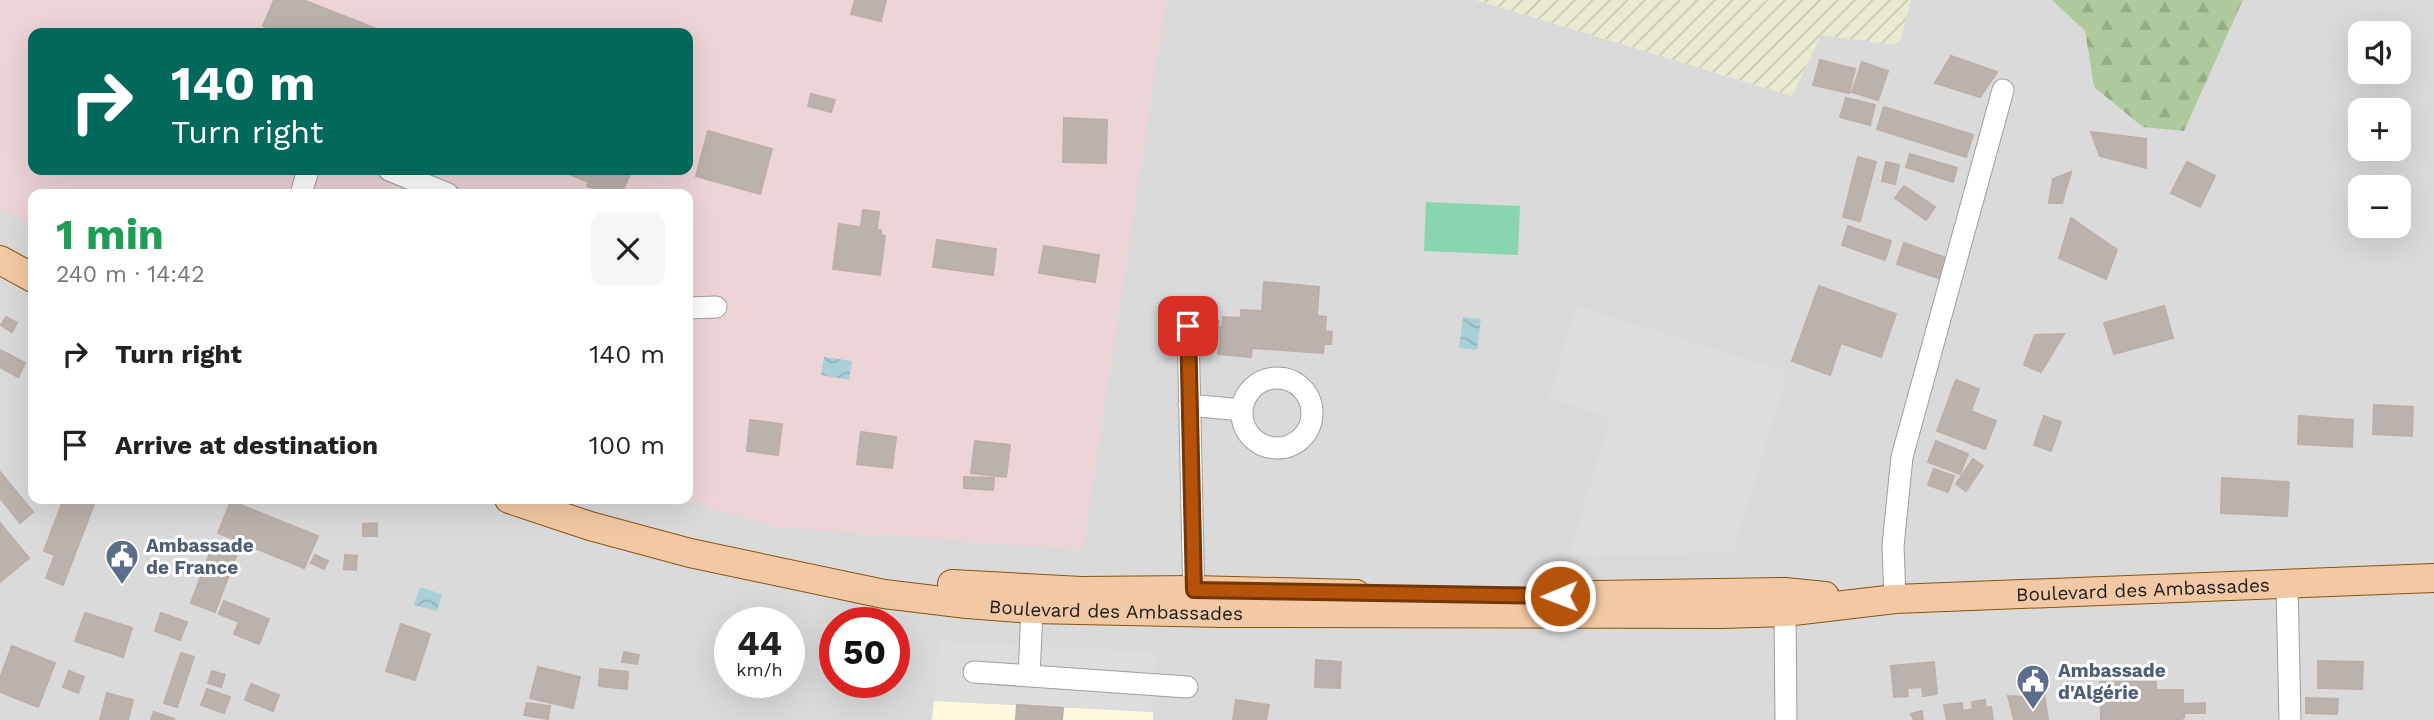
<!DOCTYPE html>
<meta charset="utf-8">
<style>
body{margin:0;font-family:"Work Sans",sans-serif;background:#f6f6f6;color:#222;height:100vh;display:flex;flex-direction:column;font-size:26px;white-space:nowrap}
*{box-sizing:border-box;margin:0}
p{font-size:23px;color:#767676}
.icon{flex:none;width:38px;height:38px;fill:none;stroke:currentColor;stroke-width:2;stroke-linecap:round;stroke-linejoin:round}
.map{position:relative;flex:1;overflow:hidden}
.drawer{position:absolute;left:28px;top:189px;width:665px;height:315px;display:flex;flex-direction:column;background:#fff;border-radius:14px;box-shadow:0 7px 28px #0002}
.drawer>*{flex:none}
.hud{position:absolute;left:28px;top:28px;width:665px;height:147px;border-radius:14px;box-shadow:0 7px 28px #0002;background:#00695c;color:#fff;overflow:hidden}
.controls{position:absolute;left:2348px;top:21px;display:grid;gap:14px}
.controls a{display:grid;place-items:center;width:63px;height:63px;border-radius:14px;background:#fff;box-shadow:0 7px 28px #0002;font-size:35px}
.speed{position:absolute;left:714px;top:607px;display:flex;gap:14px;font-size:35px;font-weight:700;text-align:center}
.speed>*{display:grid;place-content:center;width:91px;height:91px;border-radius:50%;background:#fff;box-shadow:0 7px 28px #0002;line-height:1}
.speed small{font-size:18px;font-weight:400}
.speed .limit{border:10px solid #d22;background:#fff;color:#111}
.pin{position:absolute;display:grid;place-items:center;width:60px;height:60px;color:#fff;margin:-30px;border-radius:14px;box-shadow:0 4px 10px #0006}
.me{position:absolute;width:77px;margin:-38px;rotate:269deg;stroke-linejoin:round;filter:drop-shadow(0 0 5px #0008)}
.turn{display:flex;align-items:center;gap:24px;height:147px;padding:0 28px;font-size:32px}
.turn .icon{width:91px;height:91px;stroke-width:2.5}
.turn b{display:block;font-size:49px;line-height:60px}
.round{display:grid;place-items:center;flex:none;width:74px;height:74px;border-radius:14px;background:#f6f6f6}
.overview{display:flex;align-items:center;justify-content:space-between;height:119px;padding:0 28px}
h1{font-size:42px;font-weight:700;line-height:52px;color:#1e9e55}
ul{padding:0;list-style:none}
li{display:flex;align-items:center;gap:21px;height:91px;padding:0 28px}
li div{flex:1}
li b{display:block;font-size:26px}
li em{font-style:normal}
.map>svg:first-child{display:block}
.residential{fill:#dbdada;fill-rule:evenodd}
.commercial{fill:#edd4d6;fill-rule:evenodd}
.education{fill:#fcf9de}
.farmland{fill:url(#farmland-furrows)}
.forest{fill:url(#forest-firs)}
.pitch{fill:#89d5b0}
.parking{fill:#ddd}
.water{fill:url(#water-waves)}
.building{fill:#bab2ad;stroke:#bdafa8;stroke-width:2}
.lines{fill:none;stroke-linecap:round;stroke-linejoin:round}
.minor-casing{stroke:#9e9e9e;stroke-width:23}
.major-casing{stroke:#88540e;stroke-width:30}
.minor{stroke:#fff;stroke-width:21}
.major{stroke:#f2c9a4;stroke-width:28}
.route-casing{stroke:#753606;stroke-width:18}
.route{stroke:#b45309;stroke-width:12}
.labels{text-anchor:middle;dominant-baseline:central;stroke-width:6;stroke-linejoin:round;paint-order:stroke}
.service-label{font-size:19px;font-weight:bold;fill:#4e5e75;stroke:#fff;text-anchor:start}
.street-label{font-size:19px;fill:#1d1d1d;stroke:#fff}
</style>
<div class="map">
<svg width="2434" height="720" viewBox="0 0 2434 720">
<defs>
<pattern id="farmland-furrows" width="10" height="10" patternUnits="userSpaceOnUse" patternTransform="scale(1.75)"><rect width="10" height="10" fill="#eaead1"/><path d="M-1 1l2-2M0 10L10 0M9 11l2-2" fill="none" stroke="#c8c8b3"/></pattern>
<pattern id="forest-firs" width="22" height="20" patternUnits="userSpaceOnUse" patternTransform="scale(1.75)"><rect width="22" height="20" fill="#aec99c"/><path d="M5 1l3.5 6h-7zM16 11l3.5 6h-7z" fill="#95ac86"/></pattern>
<pattern id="water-waves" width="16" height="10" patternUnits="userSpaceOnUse" patternTransform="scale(1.75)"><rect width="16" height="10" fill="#a8d1d7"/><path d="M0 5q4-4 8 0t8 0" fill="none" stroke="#90b3b8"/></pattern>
</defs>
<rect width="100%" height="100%" fill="#ede9e4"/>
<path class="residential" d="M0,0H1476L1792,96L1821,35L1899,45L1911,0H2052L2085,31L2094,88L2184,131L2243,0H2434V720H0ZM33,33H688V170H33ZM2361,33H2399V72H2361ZM2361,110H2399V149H2361ZM2361,187H2399V226H2361ZM33,194H688V499H33ZM730,623H789V682H730ZM835,623H894V682H835Z"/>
<path class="commercial" d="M0,0H1166L1083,550L777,527L680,499H688V194H33V226L0,208ZM33,33H688V170H33Z"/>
<path class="education" d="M934,701L1017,705L1153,712V720H932Z"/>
<path class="farmland" d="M1476,0H1911L1899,45L1821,35L1792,96Z"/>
<path class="forest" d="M2052,0H2243L2184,131L2143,127L2094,87L2085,31Z"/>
<path class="pitch" d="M1426,202L1520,206L1518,255L1424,251Z"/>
<path class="parking" d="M1576,306L1788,372L1733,553L1569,556L1610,418L1549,398Z
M939,641L1156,652L1153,712L934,701Z"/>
<path class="water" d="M1463,317L1481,319L1477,350L1459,348Z
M824,357L852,361L849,380L821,375Z
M420,587L442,594L437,611L414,605Z"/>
<path class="building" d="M274,0H303L387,33H281L263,26Z
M855,0H886L881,21L851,14Z
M1951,56L1997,72L1980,97L1935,83Z
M1820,60L1855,69L1849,93L1813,85Z
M1862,62L1888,71L1878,100L1852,92Z
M811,94L835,100L831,112L808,106Z
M1846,98L1875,105L1870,125L1840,117Z
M1884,107L1973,135L1966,157L1877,129Z
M1064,118L1107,120L1106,163L1063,162Z
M708,131L772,149L760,194L696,176Z
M2091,132L2146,139V168L2100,156Z
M1910,154L1957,168L1953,182L1906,167Z
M1858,157L1876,162L1860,221L1843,217Z
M1886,162L1899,165L1895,184L1882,181Z
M2187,162L2215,176L2200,207L2171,193Z
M559,170H632L621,194L603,187L601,191L587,186L589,182Z
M2071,172L2062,203H2049L2053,179Z
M1904,186L1935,207L1926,220L1895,198Z
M863,210L879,212L877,229L861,227Z
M2071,218L2117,250L2106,279L2059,258Z
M839,224L881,230V235L885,236L880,275L833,269Z
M1848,226L1891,241L1885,260L1842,245Z
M937,240L996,249L993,275L933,267Z
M1904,243L1949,259L1941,279L1897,264Z
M1044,246L1099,255L1095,282L1039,273Z
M1264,282L1319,287L1317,316L1326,317L1325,331L1332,332L1331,344H1324L1323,353L1252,348L1251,357L1218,354L1220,338L1199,337L1200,319L1219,321L1218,327L1222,328L1223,317L1241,318V310L1262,311Z
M1819,286L1896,314L1881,357L1841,343L1830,375L1792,361Z
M2164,306L2173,338L2114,354L2104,323Z
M6,317L17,323L12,332L1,325Z
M2064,334L2041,372L2024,365L2035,335Z
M0,350L25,363L18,377L0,367Z
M1956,380L1979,389L1971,411L1996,421L1985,449L1937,431Z
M2374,405L2413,407L2412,436L2373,434Z
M2044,416L2061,422L2051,451L2034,445Z
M2299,416L2353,420L2352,447L2298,444Z
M750,420L782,424L778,455L747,451Z
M861,432L896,437L892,468L857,464Z
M975,441L1010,445L1006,477L971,473Z
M1936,441L1968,454L1960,474L1928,462Z
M1973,459L1983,466L1966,491L1956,484Z
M1934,469L1954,476L1948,492L1928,485Z
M0,472L33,512L20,523L0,498Z
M964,477L994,478L993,490L964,488Z
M2222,478L2289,482L2287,516L2221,513Z
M76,499H96L63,585L46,578L55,555L44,551L63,501L74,505Z
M231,501L318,536L304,568L218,533Z
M0,523L29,558L0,582Z
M377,523V536H363V524Z
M214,542L238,551L215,612L191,603Z
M315,555L328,561L324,569L311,563Z
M345,555L357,556L356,570L344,569Z
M224,601L269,619L259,644L234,634L239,622L219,614Z
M85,613L132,628L123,657L75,641Z
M161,613L187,622L180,640L155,631Z
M401,624L430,634L415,680L386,671Z
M12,646L55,663L38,707L0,692V678Z
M624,652L639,655L637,664L622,662Z
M181,653L194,657L177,707L164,703Z
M1316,660L1341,662L1340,688L1315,687Z
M2318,661L2363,662L2362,689L2318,688Z
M1934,662L1937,694L1923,696L1922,687L1907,688L1908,696L1894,697L1891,666Z
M538,667L580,677L573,708L530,698Z
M600,669L628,672L627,689L599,686Z
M69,671L84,677L78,693L63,687Z
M212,671L225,675L221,687L208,683Z
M2100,682H2156V690H2183V704L2205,703V713H2184V718L2180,720H2101Z
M251,684L279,695L273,711L245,700Z
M207,689L230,697L224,713L201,705Z
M107,693L133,700L128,720H100Z
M2044,693L2048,720H2014L2008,696L2026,697L2027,703L2035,701L2033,696Z
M2306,698L2338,699L2337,714L2306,713Z
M1236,700L1269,705L1266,720H1233Z
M1985,700L1986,708L1991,707L1993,720H1947L1944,705L1962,703L1963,711L1973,709L1972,702Z
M527,703L550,706L548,719L524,715Z
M1017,705L1063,708L1062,720H1016Z
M1922,711L1923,720H1914L1911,714Z
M154,712L174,719L173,720H151Z"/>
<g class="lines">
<defs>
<path id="minor" d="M389,170L448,194
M301,194L308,170
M688,308L716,307
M1188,326L1194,603
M1242 413a35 35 0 1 1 70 0a35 35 0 1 1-70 0Z
M1189,405L1242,410
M2287,584L2290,720
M1895,599L1893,546L1902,457L2003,90
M1785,612L1786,720
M974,672L1187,687
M1029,676L1032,609"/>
<g id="major">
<path d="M0,260L33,278"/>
<path id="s1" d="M509,499L590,526L690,553L884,594L967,604L1032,609L1222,613L1721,614L1785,612L1895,599L2434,578"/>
<path d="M952,584L1081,591L1194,590L1356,594"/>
<path d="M1596,595L1785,592L1825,596"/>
</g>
</defs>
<use href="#minor" class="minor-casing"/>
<use href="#major" class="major-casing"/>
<use href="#minor" class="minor"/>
<use href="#major" class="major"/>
</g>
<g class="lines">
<defs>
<path id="route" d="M1188,326L1194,590L1560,596"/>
</defs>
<use href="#route" class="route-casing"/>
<use href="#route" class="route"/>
</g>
<defs>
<symbol id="civic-pin" viewBox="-11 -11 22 30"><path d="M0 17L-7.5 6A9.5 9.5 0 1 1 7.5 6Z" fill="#5c6f8a" stroke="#fff"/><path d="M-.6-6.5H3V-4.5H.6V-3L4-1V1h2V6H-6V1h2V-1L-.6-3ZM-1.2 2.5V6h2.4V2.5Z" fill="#fff"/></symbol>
</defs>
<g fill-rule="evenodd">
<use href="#civic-pin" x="103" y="537" width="38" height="52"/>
<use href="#civic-pin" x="2014" y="662" width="38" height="52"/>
</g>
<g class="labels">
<g class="service-label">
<text x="146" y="545">Ambassade<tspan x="146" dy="22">de France</tspan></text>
<text x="2058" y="670">Ambassade<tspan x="2058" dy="22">d'Algérie</tspan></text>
</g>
<g class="street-label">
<text stroke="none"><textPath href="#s1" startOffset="1648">Boulevard des Ambassades</textPath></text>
<text stroke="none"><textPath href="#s1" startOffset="620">Boulevard des Ambassades</textPath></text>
</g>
</g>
</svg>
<div class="controls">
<a><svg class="icon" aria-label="sound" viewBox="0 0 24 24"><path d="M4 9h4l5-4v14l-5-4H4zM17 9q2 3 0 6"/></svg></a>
<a>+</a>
<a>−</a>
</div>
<div class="speed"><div>44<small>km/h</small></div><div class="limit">50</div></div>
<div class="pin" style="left:1188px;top:326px;background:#d93025"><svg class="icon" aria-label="arrive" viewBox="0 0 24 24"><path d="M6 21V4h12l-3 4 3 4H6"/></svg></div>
<svg class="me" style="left:1560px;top:596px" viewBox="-20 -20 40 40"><circle r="17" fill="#b45309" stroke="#fff" stroke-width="3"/><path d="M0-11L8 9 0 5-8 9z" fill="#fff"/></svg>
<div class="hud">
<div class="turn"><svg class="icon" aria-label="right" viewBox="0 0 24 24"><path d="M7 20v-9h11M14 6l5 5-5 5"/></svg><div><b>140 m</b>Turn right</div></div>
</div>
<section class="drawer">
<div class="overview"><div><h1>1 min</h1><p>240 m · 14:42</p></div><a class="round"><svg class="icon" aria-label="close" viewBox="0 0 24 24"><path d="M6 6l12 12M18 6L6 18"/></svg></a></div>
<ul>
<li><svg class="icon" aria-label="right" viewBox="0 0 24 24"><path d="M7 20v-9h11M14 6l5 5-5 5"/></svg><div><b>Turn right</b></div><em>140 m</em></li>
<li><svg class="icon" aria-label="arrive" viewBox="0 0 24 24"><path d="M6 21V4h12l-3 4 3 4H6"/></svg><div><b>Arrive at destination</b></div><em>100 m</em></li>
</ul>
</section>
</div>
